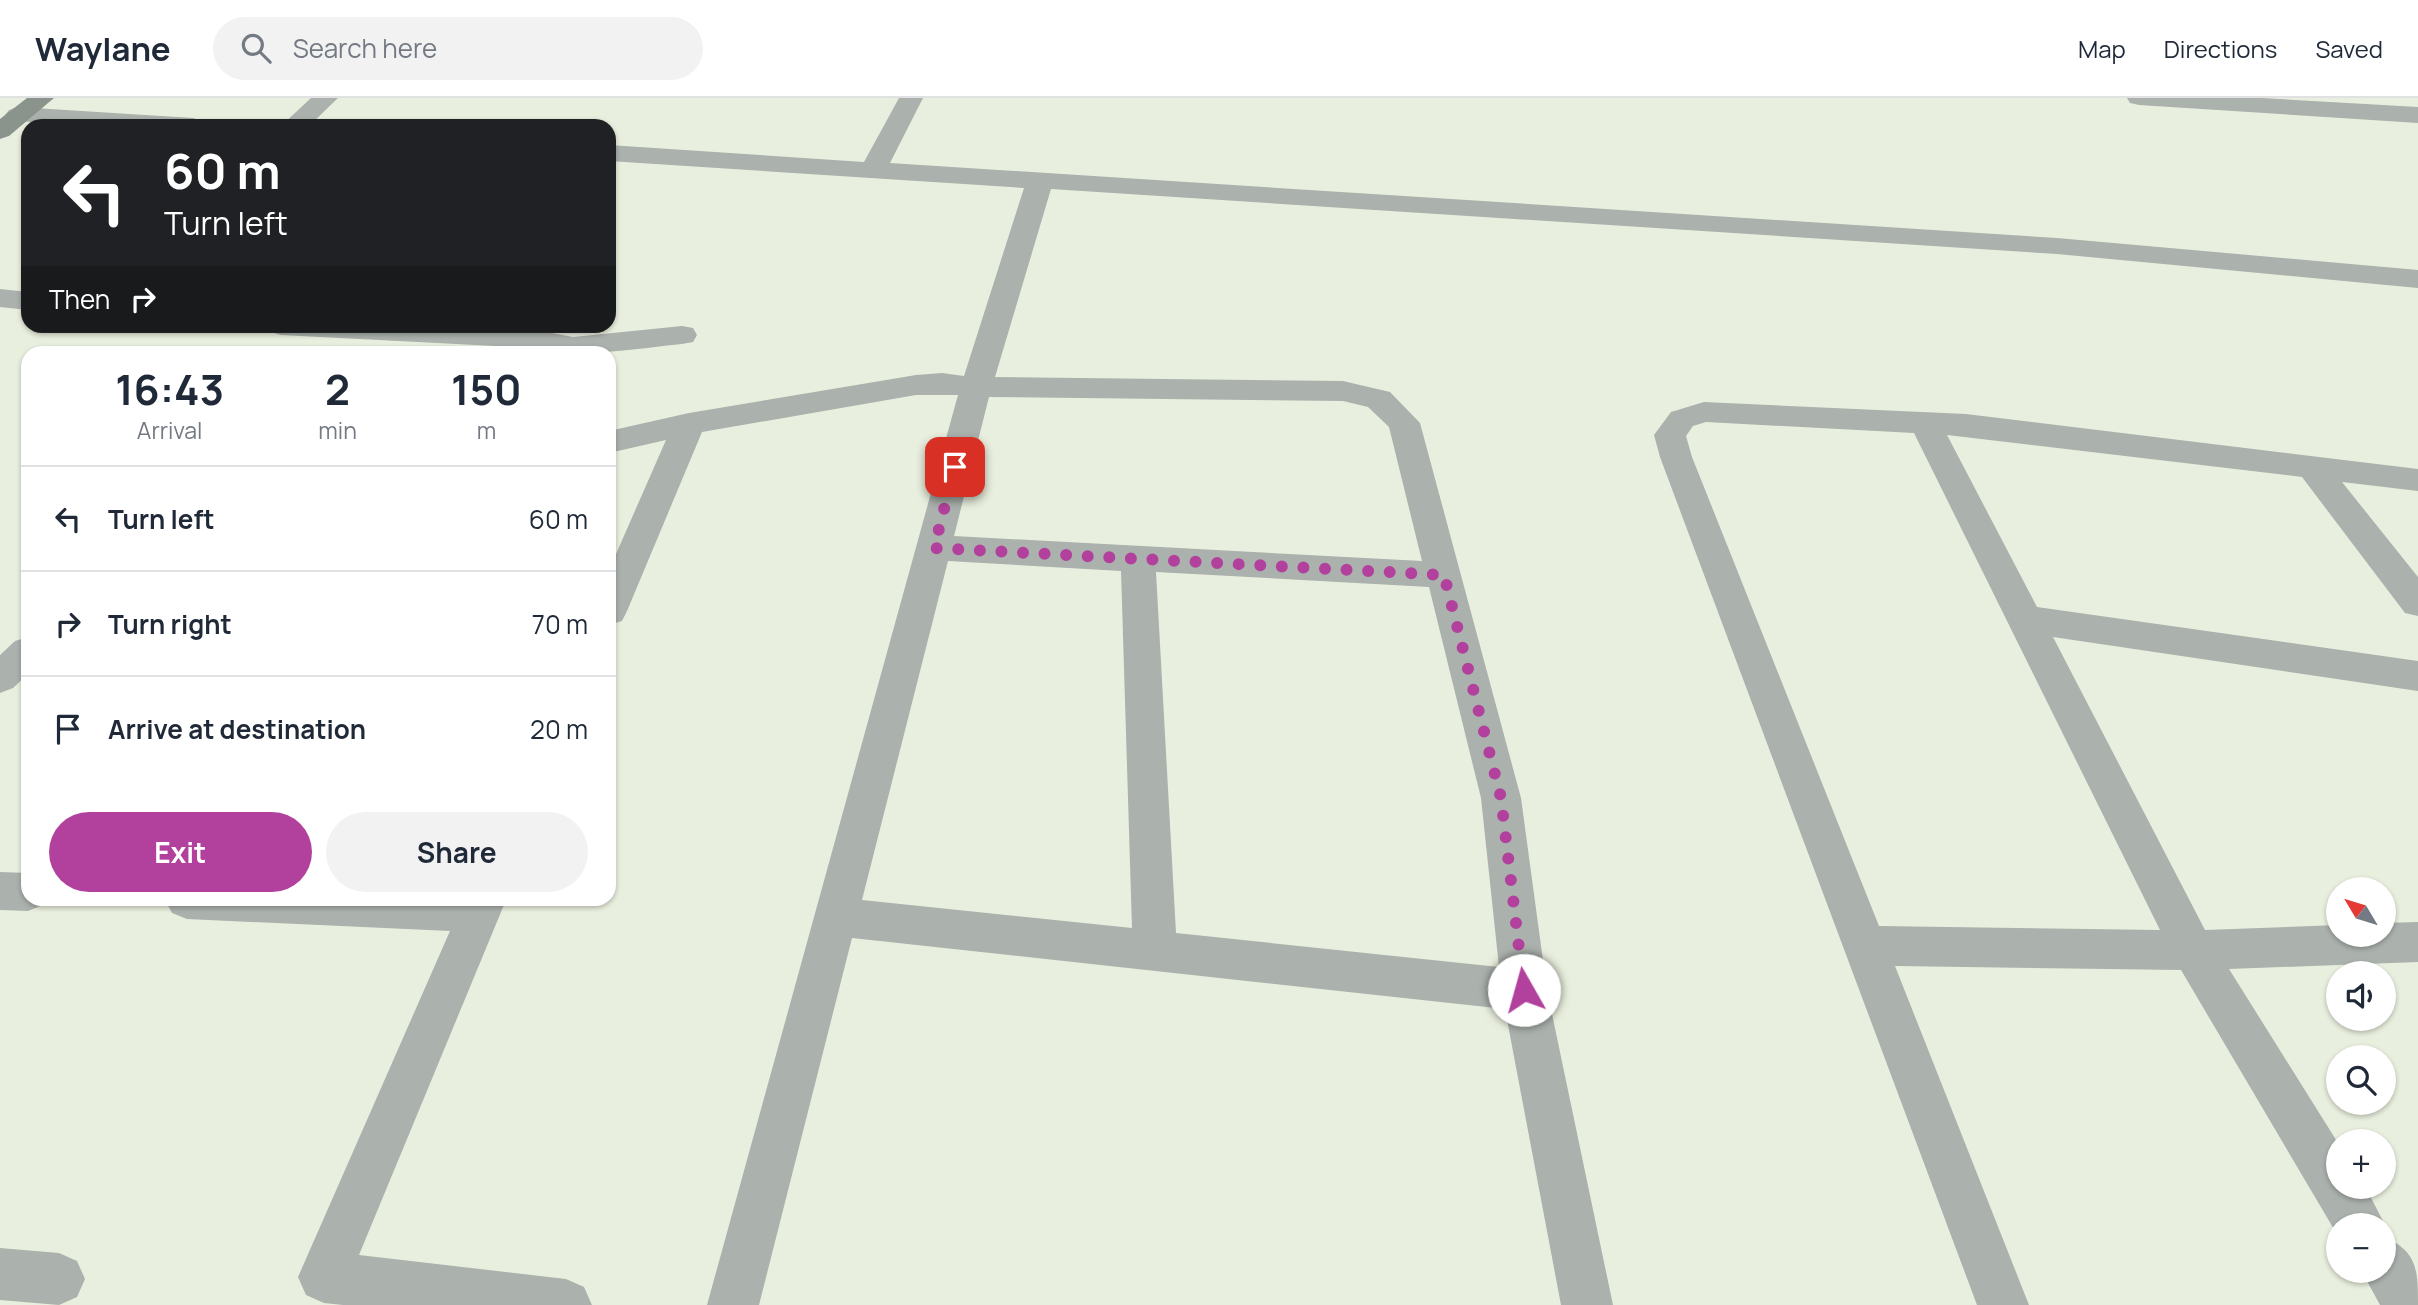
<!DOCTYPE html>
<meta charset="utf-8">
<style>
body{margin:0;font-family:Manrope,sans-serif;background:#f2f2f3;color:#1f2937;height:100vh;display:flex;flex-direction:column;font-size:26px;white-space:nowrap}
*{box-sizing:border-box;margin:0}
p{font-size:23px;color:#747a83}
.icon{flex:none;width:38px;height:38px;fill:none;stroke:currentColor;stroke-width:2;stroke-linecap:round;stroke-linejoin:round}
.map{position:relative;flex:1;overflow:hidden}
.panel{position:absolute;left:21px;top:248px;width:595px;height:560px;display:flex;flex-direction:column;background:#fff;border-radius:21px;box-shadow:0 2px 5px #0004}
.panel>*{flex:none}
.top-card{position:absolute;left:21px;top:21px;width:595px;height:214px;border-radius:21px;box-shadow:0 2px 5px #0004;background:#202124;color:#fff;overflow:hidden}
.needle{width:46px;rotate:308deg}
.tools{position:absolute;left:2326px;top:779px;display:grid;gap:14px}
.tools a{display:grid;place-items:center;width:70px;height:70px;border-radius:50%;background:#fff;box-shadow:0 2px 5px #0004;font-size:35px}
.pin{position:absolute;display:grid;place-items:center;width:60px;height:60px;color:#fff;margin:-30px;border-radius:14px;box-shadow:0 4px 10px #0006}
.me{position:absolute;width:77px;margin:-38px;rotate:353deg;stroke-linejoin:round;filter:drop-shadow(0 0 5px #0008)}
.turn{display:flex;align-items:center;gap:24px;height:147px;padding:0 28px;font-size:32px}
.turn .icon{width:91px;height:91px;stroke-width:2.5}
.turn b{display:block;font-size:49px;line-height:60px}
.then{display:flex;align-items:center;height:66px;padding:0 28px;background:#0003;gap:14px;font-size:26px}
.eta{display:flex;justify-content:space-evenly;align-items:center;height:119px;text-align:center}
.eta b{font-size:42px;font-weight:700;line-height:49px}
.cta{display:flex;gap:14px;margin-top:auto;padding:14px 28px}
.cta a{flex:1;height:80px;border-radius:42px;background:#b2419d;color:#fff;font-size:28px;font-weight:700;line-height:80px;text-align:center}
.cta a+a{background:#f2f2f3;color:#1f2937}
ul{padding:0;list-style:none}
li{display:flex;align-items:center;gap:21px;height:105px;padding:0 28px;border-top:2px solid #e0e1e3}
li div{flex:1}
li b{display:block;font-size:26px}
li em{font-style:normal}
header{display:flex;align-items:center;gap:42px;box-sizing:border-box;height:98px;padding:0 35px;background:#fff;border-bottom:2px solid #e0e1e3}
header strong{font-size:33px}
nav{display:flex;gap:38px;margin-inline-start:auto;font-size:24px}
.search{width:490px;height:63px;background:#f2f2f3;display:flex;align-items:center;gap:18px;box-sizing:border-box;padding:0 24px;border-radius:38px;color:#747a83;font-size:26px}
.map>svg:first-child{display:block}
.lines{fill:none;stroke-linecap:round;stroke-linejoin:round}
.street{fill:#abb1ac;fill-rule:evenodd}
.secondary{fill:#8b948c;fill-rule:evenodd}
.route{stroke:#b2419d;stroke-width:12;stroke-dasharray:0 21.6}
</style>
<header>
<strong>Waylane</strong>
<div class="search"><svg class="icon" aria-label="search" viewBox="0 0 24 24"><circle cx="10" cy="10" r="6"/><path d="M15 15l6 6"/></svg>Search here</div>
<nav><a>Map</a><a>Directions</a><a>Saved</a></nav>
</header>
<div class="map">
<svg width="2418" height="1207" viewBox="0 0 2418 1207">
<rect width="100%" height="100%" fill="#e9efde"/>
<g class="lines">
<path class="street" d="M311,0H338L309,28H281Z
M899,0H923L890,65L2057,140L2418,172V190L2057,156L1051,91L995,279L1343,283L1390,294L1420,325L1521,700L1547,892L1613,1207H1561L1505,911L852,840L759,1207H707L958,297H916L702,334L627,513L622,523L609,527V472L666,342L609,355V333L689,315L916,277L942,275L964,278L1024,90L609,63V47L864,64ZM989,299L1343,303L1368,309L1389,329L1422,463L954,438ZM948,463L1121,473L1132,830L862,802ZM1156,474L1429,489L1481,700L1499,869L1176,835Z
M2127,0H2262L2418,9V25L2139,7L2130,5Z
M18,9L193,20L202,23L206,28H73L9,22L5,17L9,12Z
M0,191L28,194V212L0,209Z
M266,228H464L536,232L573,239L682,228L693,230L697,237L693,244L682,246C633,251 585,260 536,250L281,237L270,234Z
M1704,304L1966,316L2418,371V393L2342,384L2418,479V518L2405,515L2302,379L1947,337L2037,509L2418,563V593L2053,539L2205,832L2338,827V836H2384V825L2418,824V864L2229,871L2338,1045V1088H2365L2385,1127L2384,1131V1127H2338V1138L2181,872L1895,868L2029,1207H1977L1660,359L1654,337L1671,314ZM1706,324L1914,335L2160,832L1879,828L1692,359L1686,338L1693,328Z
M28,539V576L13,590L0,595V557L15,543Z
M0,774L28,775V802H46L43,807L28,813L0,812Z
M165,802H506L359,1157L566,1181L584,1189L592,1207H343L324,1205L306,1197L298,1179L450,833L187,821L172,815Z
M2384,1139C2418,1153 2418,1174 2418,1207H2380L2361,1172H2384Z
M0,1150L59,1155L77,1163L85,1181L77,1199L59,1207L0,1202Z"/>
<path class="secondary" d="M27,0H54L9,38L0,41V21Z"/>
</g>
<g class="lines">
<path class="route" d="M955,369L934,450L1444,477L1501,700L1524,892"/>
</g>
</svg>
<div class="tools">
<a><svg class="needle" viewBox="-14 -14 28 28"><path d="M0-13l5 13h-10z" fill="#e53935"/><path d="M0 13l5-13h-10z" fill="#747a83"/></svg></a>
<a><svg class="icon" aria-label="sound" viewBox="0 0 24 24"><path d="M4 9h4l5-4v14l-5-4H4zM17 9q2 3 0 6"/></svg></a>
<a><svg class="icon" aria-label="search" viewBox="0 0 24 24"><circle cx="10" cy="10" r="6"/><path d="M15 15l6 6"/></svg></a>
<a>+</a>
<a>−</a>
</div>
<div class="pin" style="left:955px;top:369px;background:#d93025"><svg class="icon" aria-label="arrive" viewBox="0 0 24 24"><path d="M6 21V4h12l-3 4 3 4H6"/></svg></div>
<svg class="me" style="left:1524px;top:892px" viewBox="-20 -20 40 40"><circle r="19" fill="#fff"/><path d="M0-13L10 11 0 6-10 11z" fill="#b2419d"/></svg>
<div class="top-card">
<div class="turn"><svg class="icon" aria-label="left" viewBox="0 0 24 24"><path d="M17 20v-9H6M10 6l-5 5 5 5"/></svg><div><b>60 m</b>Turn left</div></div>
<div class="then">Then<svg class="icon" aria-label="right" viewBox="0 0 24 24"><path d="M7 20v-9h11M14 6l5 5-5 5"/></svg></div>
</div>
<section class="panel">
<div class="eta">
<div><b>16:43</b><p>Arrival</p></div>
<div><b>2</b><p>min</p></div>
<div><b>150</b><p>m</p></div>
</div>
<ul>
<li><svg class="icon" aria-label="left" viewBox="0 0 24 24"><path d="M17 20v-9H6M10 6l-5 5 5 5"/></svg><div><b>Turn left</b></div><em>60 m</em></li>
<li><svg class="icon" aria-label="right" viewBox="0 0 24 24"><path d="M7 20v-9h11M14 6l5 5-5 5"/></svg><div><b>Turn right</b></div><em>70 m</em></li>
<li><svg class="icon" aria-label="arrive" viewBox="0 0 24 24"><path d="M6 21V4h12l-3 4 3 4H6"/></svg><div><b>Arrive at destination</b></div><em>20 m</em></li>
</ul>
<div class="cta"><a>Exit</a><a>Share</a></div>
</section>
</div>
